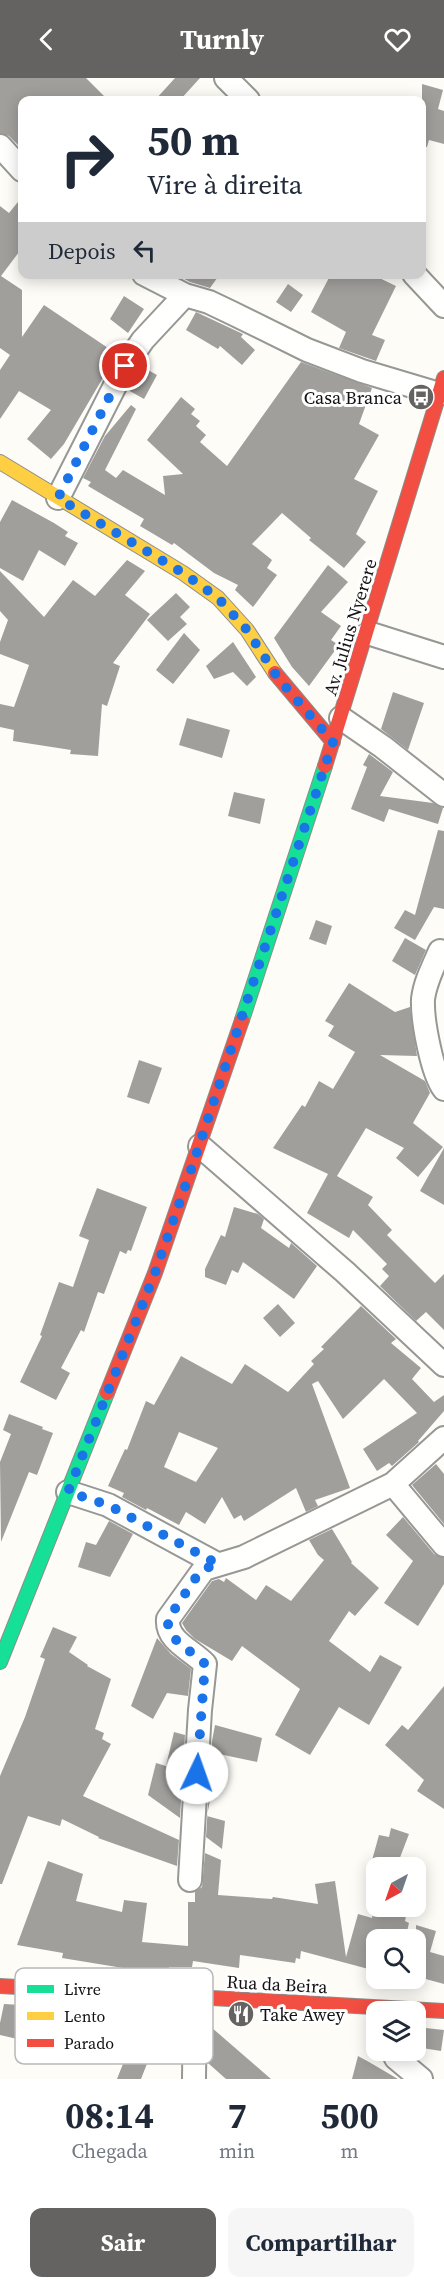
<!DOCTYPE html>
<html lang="pt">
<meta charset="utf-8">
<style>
body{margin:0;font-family:"Source Serif 4",serif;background:#f6f6f7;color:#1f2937;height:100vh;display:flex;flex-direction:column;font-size:22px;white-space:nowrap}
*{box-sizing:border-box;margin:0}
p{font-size:20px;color:#747a83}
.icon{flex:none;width:33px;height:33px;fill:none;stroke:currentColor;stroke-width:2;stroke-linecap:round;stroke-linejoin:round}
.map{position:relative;height:2001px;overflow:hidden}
.sheet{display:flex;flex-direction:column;background:#fff;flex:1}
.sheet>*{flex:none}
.top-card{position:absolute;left:18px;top:18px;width:408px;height:183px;border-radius:12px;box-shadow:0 3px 15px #0003;background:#fff;color:#1f2937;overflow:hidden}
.needle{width:39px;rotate:220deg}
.fabs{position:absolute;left:366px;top:1779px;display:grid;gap:12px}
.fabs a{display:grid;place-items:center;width:60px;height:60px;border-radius:12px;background:#fff;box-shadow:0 3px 15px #0003;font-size:30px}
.pin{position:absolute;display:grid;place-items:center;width:51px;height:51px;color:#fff;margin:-26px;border:3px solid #fff;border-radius:50%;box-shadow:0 2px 6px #0007}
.me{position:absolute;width:66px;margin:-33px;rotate:3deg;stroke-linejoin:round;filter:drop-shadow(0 0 4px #0008)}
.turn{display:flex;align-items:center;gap:21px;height:126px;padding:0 30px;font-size:27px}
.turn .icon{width:78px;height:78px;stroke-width:2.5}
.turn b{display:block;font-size:42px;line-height:51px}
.then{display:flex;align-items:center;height:57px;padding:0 30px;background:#0003;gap:12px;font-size:22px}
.eta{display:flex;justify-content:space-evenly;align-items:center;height:102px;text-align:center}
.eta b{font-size:36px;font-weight:700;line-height:42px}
.action{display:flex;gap:12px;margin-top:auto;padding:12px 30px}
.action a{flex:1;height:69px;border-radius:12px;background:#646362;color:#fff;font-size:24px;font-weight:700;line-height:69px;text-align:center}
.action a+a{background:#f6f6f7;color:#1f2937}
header{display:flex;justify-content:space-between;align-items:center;height:78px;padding:0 30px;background:#646362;color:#fff;font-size:27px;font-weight:700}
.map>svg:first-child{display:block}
.building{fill:#a19f9c;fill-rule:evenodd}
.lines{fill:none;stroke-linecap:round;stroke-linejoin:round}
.street-casing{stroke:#979795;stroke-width:26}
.fast-casing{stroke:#8e8d8b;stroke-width:16}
.slow-casing{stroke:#8e8d8b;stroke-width:16}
.jam-casing{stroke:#8e8d8b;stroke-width:16}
.street{stroke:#fffffe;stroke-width:22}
.fast{stroke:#16e098;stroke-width:14}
.slow{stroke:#ffcf43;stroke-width:14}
.jam{stroke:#f24e42;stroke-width:14}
.route{stroke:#1a73e8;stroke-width:10;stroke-dasharray:0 18}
.labels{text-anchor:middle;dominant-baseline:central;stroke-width:6;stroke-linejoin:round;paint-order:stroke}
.poi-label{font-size:18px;fill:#111;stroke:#fff;text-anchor:end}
.street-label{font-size:18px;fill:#111;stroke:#fff}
.key{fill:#fff;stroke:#b8b8b8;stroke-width:1.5}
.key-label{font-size:16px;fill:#111}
</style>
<header><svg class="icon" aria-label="back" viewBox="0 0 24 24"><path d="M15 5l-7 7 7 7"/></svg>Turnly<svg class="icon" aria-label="heart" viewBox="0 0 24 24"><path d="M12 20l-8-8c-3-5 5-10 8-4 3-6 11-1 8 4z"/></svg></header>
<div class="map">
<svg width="444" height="2001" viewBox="0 0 444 2001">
<rect width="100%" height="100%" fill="#fdfcf7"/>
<path class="building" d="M0,0H86L108,22H22V65L19,68L9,58L0,55Z
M175,0H200L180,22H155Z
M422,6L443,12L438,31L444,33V66L429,62L427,69H422Z
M22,119V170L1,198L22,212V259L44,227L117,276L64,366L51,381L27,361L51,332L19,313L0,341V292L10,277L0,270V128L9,135Z
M175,196H220L210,210L190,204Z
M331,196H371L396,208L372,257L385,262L376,283L339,270L346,254L311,234Z
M288,206L303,217L291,234L276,224Z
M124,218L144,231L128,255L110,241Z
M196,234L243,256L241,259L255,272L242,287L220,268L218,271L186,252Z
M301,284L372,310L359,346L379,357L354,401L378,413L356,456L366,464L344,490L309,462L311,460L282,435L252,466L272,482L267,490L277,497L253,529L235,512L238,507L214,495L174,465L172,467L140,448L144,441L88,408L91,404L83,400L105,358L131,327L136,331L105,392L116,400L123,392L165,417L163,398L183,396L147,362L181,319L195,331L191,336L200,343L196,348L206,357L200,364L227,388Z
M141,288L157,297L144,321L128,312Z
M12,422L54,445L68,454L65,458L78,465L65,488L39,472L23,503L0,490V444Z
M127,482L145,493L125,517L150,536L113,585L120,588L107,628L102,626L98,678L70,676L71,672L13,663L14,652L0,649V626L14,629L29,587L0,576V564L8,542L0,533V493L44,539L73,502L95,518Z
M328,487L348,504L321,534L341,548L331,562L339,567L309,608L292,589L274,560Z
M176,515L190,529L180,539L187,546L168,563L147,542Z
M184,555L200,572L173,606L156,592Z
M233,564L256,599L247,608L233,594L214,601L206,588Z
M393,614L424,625L408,672L381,651Z
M187,640L230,652L222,680L179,667Z
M369,676L393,694L380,718L433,725L443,730L438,746L389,731L384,744L351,731L367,689L363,687Z
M234,714L265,721L260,746L228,738Z
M438,752L444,753V831L434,829L415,862L394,850L405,832L415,837Z
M316,842L332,848L326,867L309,861Z
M405,860L426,872L415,897L392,883Z
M349,905L395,934L410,929L417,978L380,977L425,1003L430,1015L413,1045L443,1069L418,1099L396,1080L404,1070L366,1050L337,1098L373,1119L368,1127L392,1152L387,1157L435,1205L444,1196V1252L426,1234L416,1243L380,1208L389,1198L382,1191L387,1186L353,1152L349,1160L307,1135L328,1096L273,1070L302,1027L305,1029L319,1003L333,1011L355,974L328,958L334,948L325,943Z
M139,982L162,990L149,1026L127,1019Z
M444,1070V1127L420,1113Z
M97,1110L147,1129L131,1173L128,1172L126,1176L120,1173L104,1216L98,1214L84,1254L81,1252L61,1290L70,1295L56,1322L20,1304L42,1258L40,1257L59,1204L73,1209L89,1162L79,1158Z
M234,1129L258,1136L264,1141L261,1150L289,1170L291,1165L317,1188L294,1221L243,1184L238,1195L232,1192L226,1207L205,1199V1191L221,1157L225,1159Z
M278,1226L295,1245L280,1259L263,1240Z
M361,1228L396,1261L391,1265L421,1290L412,1301L434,1324L444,1317V1333L418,1363L419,1364L392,1388L389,1385L377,1393L363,1371L417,1335L384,1301L343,1341L318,1303L312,1306L350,1410L315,1422L318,1428L306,1434L296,1410L244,1443L241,1437L234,1441L222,1419L205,1446L186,1434L179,1447L147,1430L146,1432L122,1419L124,1415L108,1408L125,1371L127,1372L146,1323L154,1327L181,1278L232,1306L245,1286L288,1314L314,1286L311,1283L324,1271L321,1269ZM179,1354L218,1370L196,1404L164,1389Z
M9,1336L43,1349L42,1351L53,1355L37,1397L29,1394L1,1464L0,1384L11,1356L3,1352Z
M436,1386L444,1396V1446L412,1407Z
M403,1439L434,1476L444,1480V1506L418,1548L384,1525L413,1483L386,1457Z
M109,1443L133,1456L110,1499L78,1489L86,1464L96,1467Z
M332,1451L352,1484L351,1485L379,1510L355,1538L349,1533L329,1563L370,1594L380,1577L402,1589L369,1647L339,1629L310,1677L275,1657L300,1611L242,1568L232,1583L195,1561L186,1552L182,1545L212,1503L219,1501L224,1504L226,1500L256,1522L266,1507L291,1523L324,1482L318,1477L309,1462Z
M53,1549L77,1559L69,1574L88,1587L87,1588L111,1601L95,1651L104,1655L102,1661L111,1666L83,1718L179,1762L177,1788L98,1760L99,1759L62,1741L60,1748L28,1738L2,1806H0V1698L25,1639L45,1581L40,1579Z
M157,1560L171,1576L191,1591L188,1618L167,1615L153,1641L131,1628Z
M444,1608V1731L417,1713L424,1702L385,1667L402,1647L408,1652Z
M215,1647L262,1660L257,1684L219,1676L207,1738L225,1743L222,1771L206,1759L212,1663Z
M174,1654L185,1657L180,1740L148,1717L156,1685L166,1688Z
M391,1750L409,1756L396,1790H383L371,1786L379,1757L389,1759Z
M205,1775L221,1782L218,1817L272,1821L273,1819L318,1826L315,1806L335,1803L346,1879L358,1836L372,1840L374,1828H408L405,1843L409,1845L405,1862H376V1893L301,1873L300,1881L296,1880L295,1885L240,1877L239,1890L193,1883L192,1889H169V1891L123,1890L62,1880L63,1875L17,1867L48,1783L83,1796L76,1823L122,1834L124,1822L147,1825L142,1864L188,1868V1824H195V1814L202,1809Z
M416,1847L436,1853L430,1874L444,1878V1906L422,1900L420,1906L416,1905Z
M4,1926L56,1929L72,1933V1930L167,1935L141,2001H117L136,1953L90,1947L83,1976L0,1957V1945Z
M211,1949L271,2001H226L208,1985V1950Z
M416,1949L444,1952L441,1973L416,1969Z
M358,1978L369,1984L398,2001H352Z"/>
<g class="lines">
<defs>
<path id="street" d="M226,0L248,22
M0,68L22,92
M144,196L185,217L209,224L232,235L307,272L362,293L439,316
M414,196L444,228
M58,420L125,288L143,262L185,217
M368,555L444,579
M341,640L383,669L444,717
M440,873C433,889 425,904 423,921C422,942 432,995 444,1011
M200,1068L345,1194L444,1287
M393,1406L444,1467
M68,1414L108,1427L217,1486
M190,1802L200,1632L205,1586C192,1572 166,1563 168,1541L204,1491L244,1479L393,1406L444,1360
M392,1972L396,1980L421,2001
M194,2001L195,1919"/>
<path id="fast" d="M242,942L325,688
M0,1584L107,1315"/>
<path id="slow" d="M0,384L183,495L218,520L247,552L275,595"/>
<path id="jam" d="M275,595L333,664
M325,688L444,300
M107,1315L155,1195L242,942
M0,1908L444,1933"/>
</defs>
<use href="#street" class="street-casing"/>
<use href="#fast" class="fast-casing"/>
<use href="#slow" class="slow-casing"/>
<use href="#jam" class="jam-casing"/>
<use href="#street" class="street"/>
<use href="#fast" class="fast"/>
<use href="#slow" class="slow"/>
<use href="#jam" class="jam"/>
</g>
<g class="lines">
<path class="route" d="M125,288L58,420L183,495L218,520L247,552L278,600L333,664L192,1089L155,1195L68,1414L108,1427L218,1486L204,1491L197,1498L168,1541C166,1563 192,1572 205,1586L197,1695"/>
</g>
<defs>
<symbol id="bus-disc" viewBox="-11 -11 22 22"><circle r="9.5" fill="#646362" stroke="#fff"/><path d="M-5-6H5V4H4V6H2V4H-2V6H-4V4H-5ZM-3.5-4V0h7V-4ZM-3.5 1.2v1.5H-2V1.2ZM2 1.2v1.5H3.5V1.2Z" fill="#fff"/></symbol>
<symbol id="restaurant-disc" viewBox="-11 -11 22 22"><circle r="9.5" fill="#646362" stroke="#fff"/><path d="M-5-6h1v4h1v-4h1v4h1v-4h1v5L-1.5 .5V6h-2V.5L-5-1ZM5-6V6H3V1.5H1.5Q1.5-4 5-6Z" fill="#fff"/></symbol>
</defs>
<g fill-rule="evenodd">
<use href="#bus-disc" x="406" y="304" width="30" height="30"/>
<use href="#restaurant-disc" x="226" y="1921" width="30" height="30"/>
</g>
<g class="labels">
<g class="poi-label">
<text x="402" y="319">Casa Branca</text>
<text x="260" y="1936" text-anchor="start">Take Awey</text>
</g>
<g class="street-label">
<text transform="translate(350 549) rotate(-73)">Av. Julius Nyerere</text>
<text transform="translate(277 1906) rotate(3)">Rua da Beira</text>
</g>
</g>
<rect x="15" y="1890" width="198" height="96" rx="9" class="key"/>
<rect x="27" y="1907" width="27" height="8" fill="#16e098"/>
<rect x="27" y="1934" width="27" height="8" fill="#ffcf43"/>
<rect x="27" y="1961" width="27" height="8" fill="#f24e42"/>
<g class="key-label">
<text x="64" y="1917">Livre</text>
<text x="64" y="1944">Lento</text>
<text x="64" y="1971">Parado</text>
</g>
</svg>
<div class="fabs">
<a><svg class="needle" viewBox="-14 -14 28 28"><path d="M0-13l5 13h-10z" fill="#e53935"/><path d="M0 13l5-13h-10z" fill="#747a83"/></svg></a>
<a><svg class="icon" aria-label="search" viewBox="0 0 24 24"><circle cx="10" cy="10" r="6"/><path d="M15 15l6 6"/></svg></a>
<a><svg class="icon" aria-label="layers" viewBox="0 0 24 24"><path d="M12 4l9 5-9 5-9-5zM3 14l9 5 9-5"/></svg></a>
</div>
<div class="pin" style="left:125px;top:288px;background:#d93025"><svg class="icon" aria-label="arrive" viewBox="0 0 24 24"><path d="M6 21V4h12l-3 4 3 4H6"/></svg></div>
<svg class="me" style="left:197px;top:1695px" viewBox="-20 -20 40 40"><circle r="19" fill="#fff"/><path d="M0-13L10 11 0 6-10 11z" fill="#1a73e8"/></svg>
<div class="top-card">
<div class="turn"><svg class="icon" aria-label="right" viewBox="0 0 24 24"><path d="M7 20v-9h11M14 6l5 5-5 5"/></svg><div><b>50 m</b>Vire à direita</div></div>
<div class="then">Depois<svg class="icon" aria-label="left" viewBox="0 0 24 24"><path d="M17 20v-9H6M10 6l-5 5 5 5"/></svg></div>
</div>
</div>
<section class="sheet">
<div class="eta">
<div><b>08:14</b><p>Chegada</p></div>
<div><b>7</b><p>min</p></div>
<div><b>500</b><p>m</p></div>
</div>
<div class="action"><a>Sair</a><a>Compartilhar</a></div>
</section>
